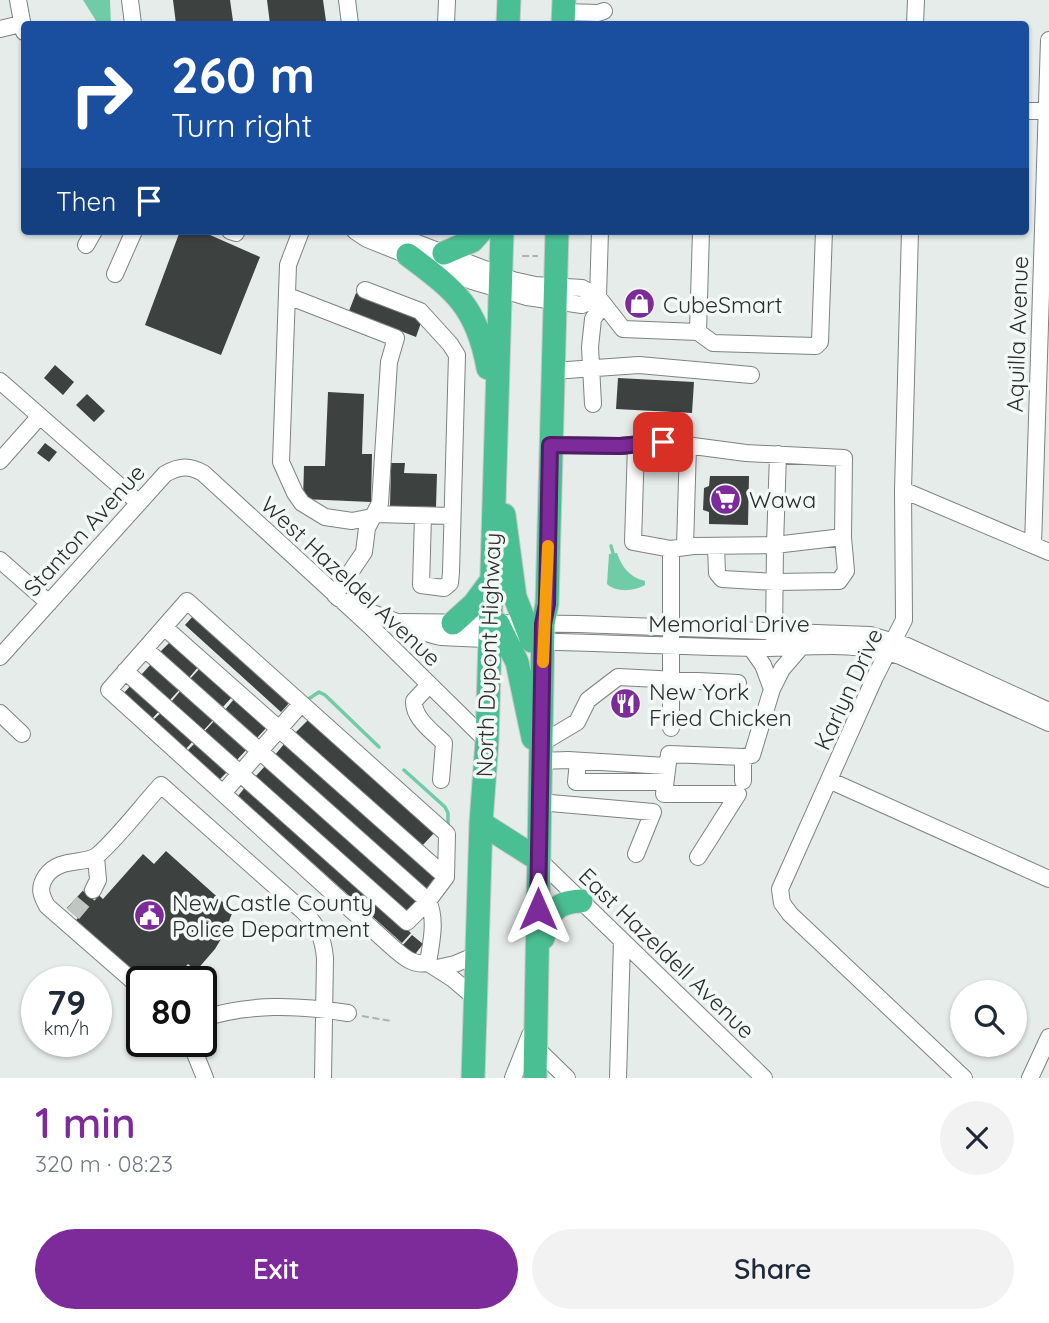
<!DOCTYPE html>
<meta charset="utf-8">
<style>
body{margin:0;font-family:Quicksand,sans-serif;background:#f2f2f3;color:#1f2937;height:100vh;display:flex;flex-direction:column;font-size:26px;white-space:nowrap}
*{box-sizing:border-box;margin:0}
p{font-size:23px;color:#747a83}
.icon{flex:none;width:38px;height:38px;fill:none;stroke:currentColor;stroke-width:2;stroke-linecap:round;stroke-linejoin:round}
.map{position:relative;height:1078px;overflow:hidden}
.sheet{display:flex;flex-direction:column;background:#fff;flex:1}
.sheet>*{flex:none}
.top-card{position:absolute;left:21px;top:21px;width:1008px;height:214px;border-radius:7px;box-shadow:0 2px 5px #0004;background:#1a4fa0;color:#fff;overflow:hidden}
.fabs{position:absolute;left:950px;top:980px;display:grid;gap:14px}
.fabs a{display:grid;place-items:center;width:77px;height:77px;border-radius:50%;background:#fff;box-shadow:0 2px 5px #0004;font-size:35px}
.speed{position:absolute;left:21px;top:966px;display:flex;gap:14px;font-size:35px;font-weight:700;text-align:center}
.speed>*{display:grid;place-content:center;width:91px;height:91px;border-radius:50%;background:#fff;box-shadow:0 2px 5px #0004;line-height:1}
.speed small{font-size:18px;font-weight:400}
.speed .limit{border:4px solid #111;border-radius:10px;background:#fff;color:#111}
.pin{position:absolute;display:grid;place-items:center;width:60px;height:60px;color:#fff;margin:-30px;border-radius:14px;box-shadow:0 4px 10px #0006}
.me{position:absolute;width:77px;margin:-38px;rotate:0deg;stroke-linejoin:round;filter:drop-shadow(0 0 5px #0008)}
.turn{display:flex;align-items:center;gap:24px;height:147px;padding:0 35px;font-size:32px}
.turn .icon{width:91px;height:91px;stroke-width:2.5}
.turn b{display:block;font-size:49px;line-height:60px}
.then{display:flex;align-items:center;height:66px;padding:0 35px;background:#0003;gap:14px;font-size:26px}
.round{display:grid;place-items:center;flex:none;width:74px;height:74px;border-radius:37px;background:#f2f2f3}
.overview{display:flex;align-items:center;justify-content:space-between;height:119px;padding:0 35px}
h1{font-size:42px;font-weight:600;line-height:52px;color:#7d2b9b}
.button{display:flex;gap:14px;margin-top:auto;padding:14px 35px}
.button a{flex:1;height:80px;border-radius:42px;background:#7d2b9b;color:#fff;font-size:28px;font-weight:600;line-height:80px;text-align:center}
.button a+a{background:#f2f2f3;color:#1f2937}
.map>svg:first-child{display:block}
.water{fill:#70cca7}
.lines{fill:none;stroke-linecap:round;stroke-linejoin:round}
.stream{stroke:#70cca7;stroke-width:3.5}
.building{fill:#3d4240}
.minor-tunnel{stroke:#c1c6c3;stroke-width:16;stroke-dasharray:16 8;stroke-linecap:butt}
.minor-casing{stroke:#7d8380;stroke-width:18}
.highway-casing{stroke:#c8c9c8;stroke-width:25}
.path{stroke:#adb2b0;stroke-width:2;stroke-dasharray:7 3.5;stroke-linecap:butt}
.minor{stroke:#fff;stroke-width:16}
.highway{stroke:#4bbf94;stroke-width:23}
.route-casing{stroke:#511c65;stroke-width:18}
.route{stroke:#7d2b9b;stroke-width:12}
.slow{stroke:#f59e0b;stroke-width:12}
.labels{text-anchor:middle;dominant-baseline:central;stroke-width:7;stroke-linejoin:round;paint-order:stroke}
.poi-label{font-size:23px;fill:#2c2e2d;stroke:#f3f9f6;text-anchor:start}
.street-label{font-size:23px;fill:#2c2e2d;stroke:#f3f9f6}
</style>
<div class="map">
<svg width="1049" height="1078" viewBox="0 0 1049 1078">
<rect width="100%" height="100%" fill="#e6ece9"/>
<path class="water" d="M83,0H110L111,24H98Z
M617,553C622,567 629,577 645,581V585C635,591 616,593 607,584L609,554Z"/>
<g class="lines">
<path class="stream" d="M611,546L613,553
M307,700L319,692L325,695L379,747
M404,770L445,807L448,813V827"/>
</g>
<path class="building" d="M173,0H230L233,21L176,24Z
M267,0H323L326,21L270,24Z
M180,231H201L260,257L221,355L145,325Z
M356,293L422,320L416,337L349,311Z
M55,365L74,382L63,395L44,378Z
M618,378L694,382L692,413L616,409Z
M328,392L364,394L362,454H372L371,502L303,499L304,466H325Z
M87,394L105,411L94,422L76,405Z
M45,443L57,452L49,462L37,453Z
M391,463H405L404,473L437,474L436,507L390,506Z
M710,476H749L748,525L709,524V512L703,510L704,488L709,486Z
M194,615L290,702L281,712L185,625Z
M171,641L199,666L188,679L159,653Z
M153,662L181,688L169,701L141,675Z
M201,667L233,696L221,709L190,679Z
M132,684L161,709L151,720L123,694Z
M182,689L214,719L203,731L171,702Z
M235,698L267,727L255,740L224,711Z
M163,711L194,740L185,750L153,720Z
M309,719L435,832L421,847L295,733Z
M215,720L247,749L235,762L204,732Z
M197,741L229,770L218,781L186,752Z
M285,743L436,879L425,891L274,756Z
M266,765L417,901L406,913L255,777Z
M246,786L411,933L402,943L238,796Z
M166,851L233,911L224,934L215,949L196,971L188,964L180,973L181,982H142L75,921L78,918L67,908L88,885L103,899L143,854L154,864Z
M412,935L423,944L413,957L401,947Z"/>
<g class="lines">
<path class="minor-tunnel" d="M73,914L93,890"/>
<defs>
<path id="minor" d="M18,0L24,32
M130,0L133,24
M347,0L350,24
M564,12L598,13L604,11
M446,24L447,0
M915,24L916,0
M0,29L21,24
M1026,111H1047
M230,231L236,233
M301,231L288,265L281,462L295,493L302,503L325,517L352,521L372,517
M355,231L367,239L472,281L527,297L582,305L598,297
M386,231L513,280L535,285L582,288L598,297L623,329L698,332L713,343L816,346L820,342L824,231
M910,231L903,490L904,620L875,677L780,889L782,903L790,914L964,1078
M86,245L94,231
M115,274L134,231
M365,290L420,311L450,344L457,355L451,572L450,583L444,588L421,585L423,516
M288,296L396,338L389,362L380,503L367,528L364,552L335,595
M598,297L600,231
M698,332L701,231
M553,371L639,365L751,375
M0,381L139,503
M593,404L590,347L593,319L603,304
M550,445L620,446L663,442L746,453L844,458L843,537L775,545L774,639
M636,445L633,542L671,549V728
M0,461L40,416
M903,490L1049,552
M374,514L452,516
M1033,545L1049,40
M716,546L717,573L722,579L775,582L839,581L846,571L843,537
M685,547L688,445
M671,549L693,546L775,545L778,454
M0,560L49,603
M338,598C357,608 375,614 394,621C411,626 424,634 441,637C544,642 648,645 751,648C800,649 852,639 900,656L1049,723
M402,622L578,624L870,635L907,646L1049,711
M164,627L446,877
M751,648L763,665L772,689
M145,649L428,901C437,920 431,943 428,963L453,979L474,997
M0,657L165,474C179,466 189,465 203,473L370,626L487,741
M125,671L407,922L428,901L446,877L447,834L187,601C161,631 135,660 109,690L391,946C403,956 412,966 428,963
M429,685L414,701C413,718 433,732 444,743L441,780
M0,713L22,734
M540,744L577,722L588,700L618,677L738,683
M540,761L568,760L666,766
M578,761L576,782H665
M743,781V757
M831,781L1049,879
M223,793L301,704
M539,802L653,812L636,854
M698,857L738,794H664L669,754L743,757L752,755L772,689L782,669L801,647
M539,860L764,1078
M93,890L98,880L96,857
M437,968L455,964L476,955
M142,989L47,906C41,895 38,888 46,876C60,856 87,866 99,854C121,834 140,808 161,785L303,911C318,926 323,937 325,958L323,1078
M201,1019C249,1003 298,1005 348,1013
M190,1041L205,1078
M535,1047L567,1078
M513,1078L530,1035
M618,1078L622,941
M1030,1078L1049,1037"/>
<path id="highway" d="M508,24L509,0
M563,24L564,0
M444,253L472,241L481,231
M408,255C456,291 477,307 488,368
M504,515L515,597L532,641
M453,623L474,604L491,581
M498,624L517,662L533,738
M481,823L539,860
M543,938C548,914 554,902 581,901
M473,1078L481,823L487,741L502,231
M535,1078L543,624L547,604L557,231"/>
</defs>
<use href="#minor" class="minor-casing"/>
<use href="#highway" class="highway-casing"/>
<path class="path" d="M522,256H538
M362,1016L391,1021"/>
<use href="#minor" class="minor"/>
<use href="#highway" class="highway"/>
</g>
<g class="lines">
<defs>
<path id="route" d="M538,909L543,624L547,604L550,445L620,446L663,442"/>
</defs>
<use href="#route" class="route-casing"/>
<use href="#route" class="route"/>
<path class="slow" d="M543,662L548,546"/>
</g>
<defs>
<symbol id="shop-disc" viewBox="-11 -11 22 22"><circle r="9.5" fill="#7d2b9b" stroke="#f3f9f6"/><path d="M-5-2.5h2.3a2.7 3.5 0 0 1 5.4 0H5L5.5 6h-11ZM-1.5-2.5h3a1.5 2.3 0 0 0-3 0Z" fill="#fff"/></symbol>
<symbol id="supermarket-disc" viewBox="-11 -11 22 22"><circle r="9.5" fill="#7d2b9b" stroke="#f3f9f6"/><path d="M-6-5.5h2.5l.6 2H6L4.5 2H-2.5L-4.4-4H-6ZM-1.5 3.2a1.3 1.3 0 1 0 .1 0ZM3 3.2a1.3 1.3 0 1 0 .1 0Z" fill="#fff"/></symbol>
<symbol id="restaurant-disc" viewBox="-11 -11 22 22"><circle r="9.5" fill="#7d2b9b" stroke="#f3f9f6"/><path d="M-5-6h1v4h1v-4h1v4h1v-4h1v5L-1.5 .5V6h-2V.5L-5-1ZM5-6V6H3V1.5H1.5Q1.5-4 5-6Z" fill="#fff"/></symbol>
<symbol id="civic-disc" viewBox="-11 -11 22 22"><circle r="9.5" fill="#7d2b9b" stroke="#f3f9f6"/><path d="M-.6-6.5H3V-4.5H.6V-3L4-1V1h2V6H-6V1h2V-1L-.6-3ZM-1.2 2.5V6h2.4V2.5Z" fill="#fff"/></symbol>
</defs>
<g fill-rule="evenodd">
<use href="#shop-disc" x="622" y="286" width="35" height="35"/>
<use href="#supermarket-disc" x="708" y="482" width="35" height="35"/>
<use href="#restaurant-disc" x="608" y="686" width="35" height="35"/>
<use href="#civic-disc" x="132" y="898" width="35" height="35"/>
</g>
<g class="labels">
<g class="poi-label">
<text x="663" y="304">CubeSmart</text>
<text x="749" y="499">Wawa</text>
<text x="649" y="691">New York<tspan x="649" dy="26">Fried Chicken</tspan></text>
<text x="172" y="902">New Castle County<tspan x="172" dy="26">Police Department</tspan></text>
</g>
<g class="street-label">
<text transform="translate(1017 334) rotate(-88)">Aquilla Avenue</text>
<text transform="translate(84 530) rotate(-48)">Stanton Avenue</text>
<text transform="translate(351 581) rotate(43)">West Hazeldel Avenue</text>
<text x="729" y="623">Memorial Drive</text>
<text transform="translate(488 655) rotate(-88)">North Dupont Highway</text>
<text transform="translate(848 689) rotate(-65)">Karlyn Drive</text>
<text transform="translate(667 953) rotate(44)">East Hazeldell Avenue</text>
</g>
</g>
</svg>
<div class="fabs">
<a><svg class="icon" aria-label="search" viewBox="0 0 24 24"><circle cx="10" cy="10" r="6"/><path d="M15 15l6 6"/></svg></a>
</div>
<div class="speed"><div>79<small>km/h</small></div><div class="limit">80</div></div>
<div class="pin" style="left:663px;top:442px;background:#d93025"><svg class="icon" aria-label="arrive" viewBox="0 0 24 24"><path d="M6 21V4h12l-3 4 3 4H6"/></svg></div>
<svg class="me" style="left:538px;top:909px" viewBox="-20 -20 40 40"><path d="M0-17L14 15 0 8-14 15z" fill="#7d2b9b" stroke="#fff" stroke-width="4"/></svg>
<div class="top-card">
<div class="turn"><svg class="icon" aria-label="right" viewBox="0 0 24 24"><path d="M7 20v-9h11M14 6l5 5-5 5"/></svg><div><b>260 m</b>Turn right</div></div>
<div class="then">Then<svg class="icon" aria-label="arrive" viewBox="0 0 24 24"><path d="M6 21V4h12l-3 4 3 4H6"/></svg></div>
</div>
</div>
<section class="sheet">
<div class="overview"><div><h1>1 min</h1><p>320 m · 08:23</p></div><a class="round"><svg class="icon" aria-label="close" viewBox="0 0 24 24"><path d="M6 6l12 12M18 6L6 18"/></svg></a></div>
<div class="button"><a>Exit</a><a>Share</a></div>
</section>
